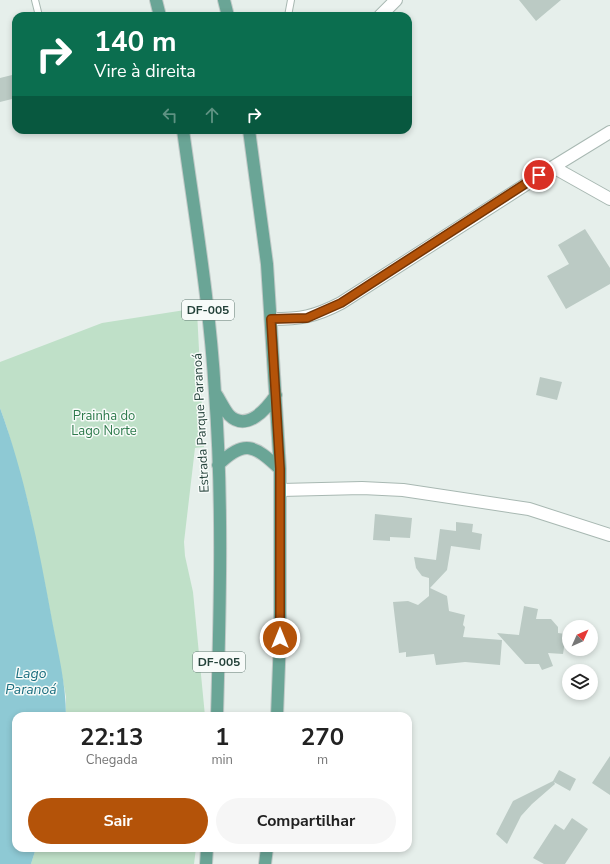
<!DOCTYPE html>
<html lang="pt">
<meta charset="utf-8">
<style>
body{margin:0;font-family:"Nunito Sans",sans-serif;background:#f6f6f6;color:#222;height:100vh;display:flex;flex-direction:column;font-size:15px;white-space:nowrap}
*{box-sizing:border-box;margin:0}
p{font-size:13px;color:#767676}
.icon{flex:none;width:22px;height:22px;fill:none;stroke:currentColor;stroke-width:2;stroke-linecap:round;stroke-linejoin:round}
.map{position:relative;flex:1;overflow:hidden}
.panel{position:absolute;left:12px;top:712px;width:400px;height:140px;display:flex;flex-direction:column;background:#fff;border-radius:12px;box-shadow:0 2px 6px #0003}
.panel>*{flex:none}
.banner{position:absolute;left:12px;top:12px;width:400px;height:122px;border-radius:12px;box-shadow:0 2px 6px #0003;background:#0b6e4f;color:#fff;overflow:hidden}
.needle{width:26px;rotate:45deg}
.tools{position:absolute;left:562px;top:620px;display:grid;gap:8px}
.tools a{display:grid;place-items:center;width:36px;height:36px;border-radius:50%;background:#fff;box-shadow:0 2px 6px #0003;font-size:20px}
.pin{position:absolute;display:grid;place-items:center;width:34px;height:34px;color:#fff;margin:-17px;border:2px solid #fff;border-radius:50%;box-shadow:0 1px 4px #0007}
.me{position:absolute;width:44px;margin:-22px;rotate:0deg;stroke-linejoin:round;filter:drop-shadow(0 0 3px #0008)}
.turn{display:flex;align-items:center;gap:14px;height:84px;padding:0 16px;font-size:18px}
.turn .icon{width:52px;height:52px;stroke-width:2.5}
.turn b{display:block;font-size:28px;line-height:34px}
.lanes{display:flex;align-items:center;height:38px;padding:0 16px;background:#0003;justify-content:center;gap:20px;direction:ltr}
.lanes .off{opacity:.35}
.eta{display:flex;justify-content:space-evenly;align-items:center;height:68px;text-align:center}
.eta b{font-size:24px;font-weight:700;line-height:28px}
.button{display:flex;gap:8px;margin-top:auto;padding:8px 16px}
.button a{flex:1;height:46px;border-radius:24px;background:#b45309;color:#fff;font-size:16px;font-weight:700;line-height:46px;text-align:center}
.button a+a{background:#f6f6f6;color:#222}
.map>svg:first-child{display:block}
.green{fill:#bfe0c8}
.water{fill:#8ec9d4}
.building{fill:#bbcac4}
.lines{fill:none;stroke-linecap:round;stroke-linejoin:round}
.service-casing{stroke:#a8b8b2;stroke-width:8}
.minor-casing{stroke:#a8b8b2;stroke-width:14}
.primary-casing{stroke:#c2cac8;stroke-width:14}
.service{stroke:#fff;stroke-width:6}
.minor{stroke:#fff;stroke-width:12}
.primary{stroke:#6aa596;stroke-width:12}
.route-casing{stroke:#753606;stroke-width:10}
.route{stroke:#b45309;stroke-width:7}
.labels{text-anchor:middle;dominant-baseline:central;stroke-width:3;stroke-linejoin:round;paint-order:stroke}
.shield{fill:#f7fbf9;stroke:#637a73;stroke-width:1}
.shield-label{font-size:12px;font-weight:bold;fill:#24423a}
.park-label{font-size:13px;fill:#2d7a4b;stroke:#f7fbf9}
.street-label{font-size:13px;fill:#24423a;stroke:#f7fbf9}
.water-label{font-size:14px;font-style:italic;fill:#1c6f80;stroke:#f7fbf9}
</style>
<div class="map">
<svg width="610" height="864" viewBox="0 0 610 864">
<rect width="100%" height="100%" fill="#e6efeb"/>
<path class="green" d="M185,310L197,311L204,447L195,448L184,542L185,556L193,592L205,716H66V697L45,585L28,503L7,428L0,408V362L102,323Z
M36,848H196L194,864H31Z"/>
<path class="water" d="M0,408C25,476 39,549 52,620C58,652 66,684 66,716H16V848H36L31,864H0Z"/>
<path class="building" d="M519,0H561L536,21Z
M16,74V98L0,102V78Z
M585,229L610,268V284L566,309L547,276L569,264L558,245Z
M540,377L562,382L557,400L536,395Z
M375,514L412,518L410,538L390,537V541L373,540Z
M456,522L473,524L472,532L482,534L480,550L451,546L447,570L430,588L447,596L449,611L465,615L463,625L465,627L463,637L502,640L500,665L465,662L436,665L434,654L406,657V652L399,653L393,602L408,601L418,605L429,596V578L422,576L416,568L414,557L436,560L440,529L456,531Z
M524,606L538,609L536,619H551L558,627V633L566,634L563,654L548,653L553,666L542,670L539,664H525L497,633L519,635Z
M610,756V795L592,783Z
M559,770L576,779L570,791L554,782L555,784L532,804L521,816L507,844L496,834L513,801L553,781Z
M572,818L588,829L565,864H544L533,858L555,824L564,830Z"/>
<g class="lines">
<defs>
<path id="service" d="M35,0L39,16
M288,16L291,0"/>
<path id="minor" d="M380,16L396,0
M553,167L610,132
M271,319C301,319 314,317 341,303L553,167L610,199
M281,490L362,488L403,490L529,509L610,535"/>
<path id="primary" d="M156,0L160,16
M224,0L228,16
M183,130C195,217 210,305 215,393C223,500 220,609 217,716
M249,130L267,264L280,469V638L277,716
M216,394C220,400 224,409 229,415C247,433 267,408 276,395
M218,465C245,439 254,445 280,469
M206,864L207,848
M265,864L267,848"/>
</defs>
<use href="#service" class="service-casing"/>
<use href="#minor" class="minor-casing"/>
<use href="#primary" class="primary-casing"/>
<use href="#service" class="service"/>
<use href="#minor" class="minor"/>
<use href="#primary" class="primary"/>
</g>
<g class="lines">
<defs>
<path id="route" d="M280,638V469L271,319L307,318L341,303L539,175"/>
</defs>
<use href="#route" class="route-casing"/>
<use href="#route" class="route"/>
</g>
<g class="labels">
<g class="shield">
<rect x="182" y="300" width="52" height="20" rx="3"/>
<rect x="193" y="652" width="52" height="20" rx="3"/>
</g>
<g class="shield-label">
<text x="208" y="310">DF-005</text>
<text x="219" y="662">DF-005</text>
</g>
<g class="park-label">
<text x="104" y="416">Prainha do<tspan x="104" dy="15">Lago Norte</tspan></text>
</g>
<g class="street-label">
<text transform="translate(201 423) rotate(-93)">Estrada Parque Paranoá</text>
</g>
<g class="water-label">
<text x="31" y="673">Lago<tspan x="31" dy="16">Paranoá</tspan></text>
</g>
</g>
</svg>
<div class="tools">
<a><svg class="needle" viewBox="-14 -14 28 28"><path d="M0-13l5 13h-10z" fill="#e53935"/><path d="M0 13l5-13h-10z" fill="#767676"/></svg></a>
<a><svg class="icon" aria-label="layers" viewBox="0 0 24 24"><path d="M12 4l9 5-9 5-9-5zM3 14l9 5 9-5"/></svg></a>
</div>
<div class="pin" style="left:539px;top:175px;background:#d93025"><svg class="icon" aria-label="arrive" viewBox="0 0 24 24"><path d="M6 21V4h12l-3 4 3 4H6"/></svg></div>
<svg class="me" style="left:280px;top:638px" viewBox="-20 -20 40 40"><circle r="17" fill="#b45309" stroke="#fff" stroke-width="3"/><path d="M0-11L8 9 0 5-8 9z" fill="#fff"/></svg>
<div class="banner">
<div class="turn"><svg class="icon" aria-label="right" viewBox="0 0 24 24"><path d="M7 20v-9h11M14 6l5 5-5 5"/></svg><div><b>140 m</b>Vire à direita</div></div>
<div class="lanes"><svg class="icon off" aria-label="left" viewBox="0 0 24 24"><path d="M17 20v-9H6M10 6l-5 5 5 5"/></svg><svg class="icon off" aria-label="ahead" viewBox="0 0 24 24"><path d="M12 20V5M6 11l6-6 6 6"/></svg><svg class="icon" aria-label="right" viewBox="0 0 24 24"><path d="M7 20v-9h11M14 6l5 5-5 5"/></svg></div>
</div>
<section class="panel">
<div class="eta">
<div><b>22:13</b><p>Chegada</p></div>
<div><b>1</b><p>min</p></div>
<div><b>270</b><p>m</p></div>
</div>
<div class="button"><a>Sair</a><a>Compartilhar</a></div>
</section>
</div>
